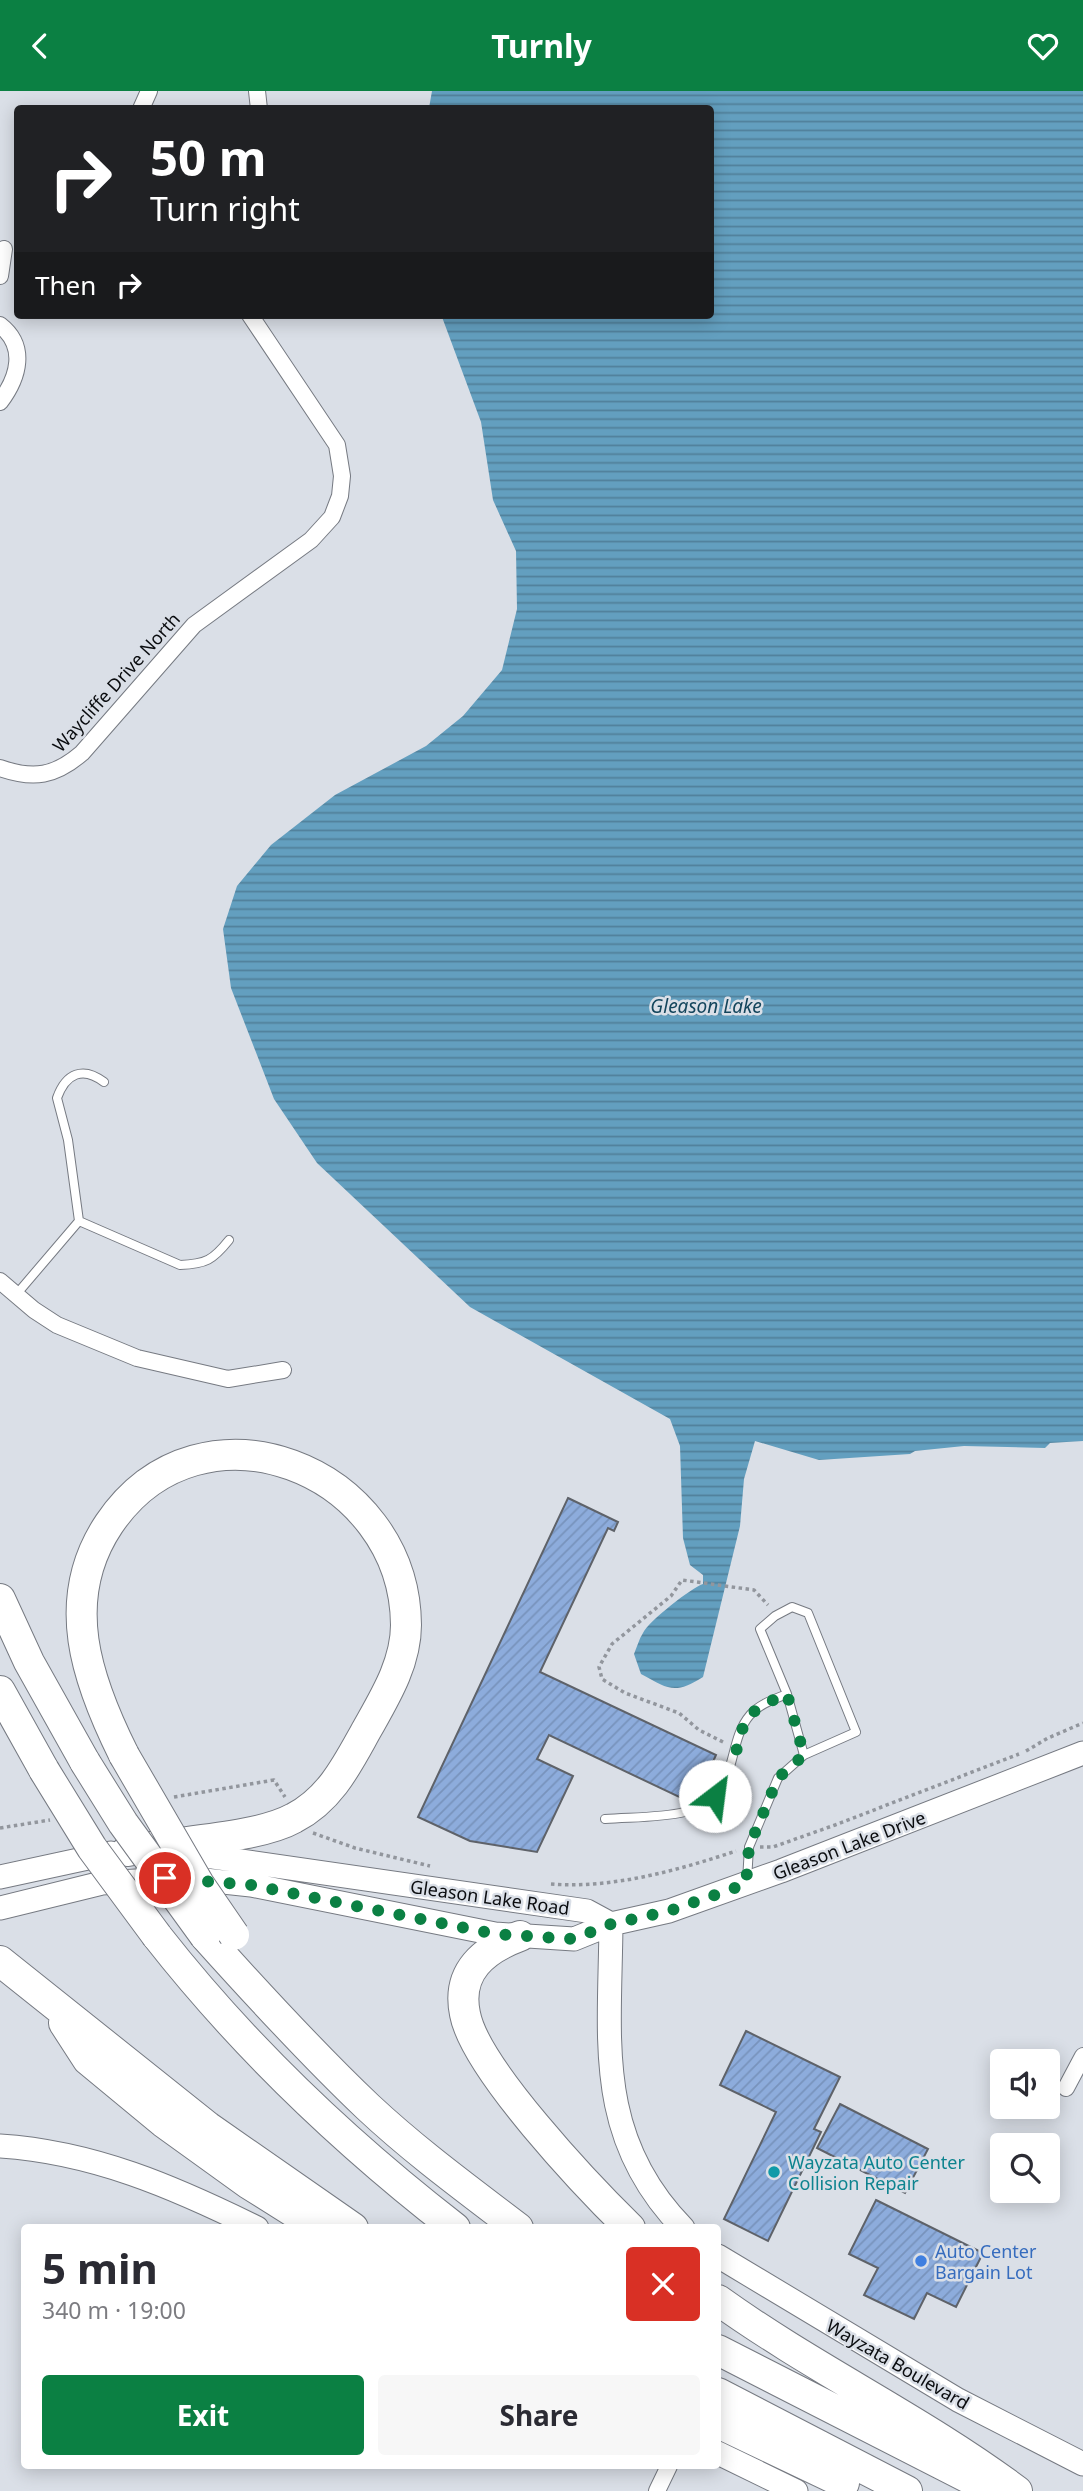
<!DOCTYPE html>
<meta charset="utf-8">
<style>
body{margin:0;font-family:"Noto Sans",sans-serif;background:#f7f7f7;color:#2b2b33;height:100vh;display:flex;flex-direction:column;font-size:26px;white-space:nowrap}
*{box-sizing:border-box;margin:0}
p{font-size:23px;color:#7c7c81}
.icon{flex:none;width:38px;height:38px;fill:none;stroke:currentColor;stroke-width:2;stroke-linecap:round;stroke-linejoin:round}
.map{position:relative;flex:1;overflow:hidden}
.panel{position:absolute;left:21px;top:2133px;width:700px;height:245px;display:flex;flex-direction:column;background:#fff;border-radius:7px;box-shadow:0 4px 18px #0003}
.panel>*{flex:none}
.guide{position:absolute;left:14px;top:14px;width:700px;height:214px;border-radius:7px;box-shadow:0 4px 18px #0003;background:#202124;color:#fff;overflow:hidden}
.fabs{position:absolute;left:990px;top:1958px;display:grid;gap:14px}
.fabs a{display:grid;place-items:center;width:70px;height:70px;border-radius:7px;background:#fff;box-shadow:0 4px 18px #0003;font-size:35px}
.pin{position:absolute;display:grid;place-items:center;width:60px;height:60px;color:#fff;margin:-30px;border:4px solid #fff;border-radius:50%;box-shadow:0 2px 7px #0007}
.me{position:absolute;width:77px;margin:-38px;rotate:30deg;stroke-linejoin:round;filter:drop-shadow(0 0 5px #0008)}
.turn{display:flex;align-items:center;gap:24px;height:147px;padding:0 21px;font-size:32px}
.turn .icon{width:91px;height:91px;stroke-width:2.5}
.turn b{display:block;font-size:49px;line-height:60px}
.then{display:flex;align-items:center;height:66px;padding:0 21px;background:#0003;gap:14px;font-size:26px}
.round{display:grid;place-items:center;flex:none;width:74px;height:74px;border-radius:7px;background:#f7f7f7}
.overview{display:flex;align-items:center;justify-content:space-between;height:119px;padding:0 21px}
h1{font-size:42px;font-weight:700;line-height:52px}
.button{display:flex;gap:14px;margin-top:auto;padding:14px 21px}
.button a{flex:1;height:80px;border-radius:7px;background:#0b8043;color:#fff;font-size:28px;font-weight:700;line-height:80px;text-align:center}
.button a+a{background:#f7f7f7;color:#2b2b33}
header{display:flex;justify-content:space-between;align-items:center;height:91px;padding:0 21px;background:#0b8043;color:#fff;font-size:32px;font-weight:700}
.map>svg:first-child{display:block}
.water{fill:url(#water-rules)}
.building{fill:url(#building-hatch);stroke:#5e6269;stroke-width:2}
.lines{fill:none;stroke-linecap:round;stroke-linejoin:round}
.lane-casing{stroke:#767a82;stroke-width:10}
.street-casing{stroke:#767a82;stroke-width:18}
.secondary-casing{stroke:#767a82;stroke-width:25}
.highway-casing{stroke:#767a82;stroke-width:32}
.path{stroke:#92969d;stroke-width:3.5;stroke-dasharray:3.5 3.5;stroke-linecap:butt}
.lane{stroke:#fff;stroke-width:8}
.street{stroke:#fff;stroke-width:16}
.secondary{stroke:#fff;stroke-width:23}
.highway{stroke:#fff;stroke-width:30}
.highway-bridge-casing{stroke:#767a82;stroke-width:32;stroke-linecap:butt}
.highway-bridge{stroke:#fff;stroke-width:30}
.route{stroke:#0b8043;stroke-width:12;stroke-dasharray:0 21.6}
.culture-dot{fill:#0f9aa8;stroke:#dadfe7;stroke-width:2.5}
.shop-dot{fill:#3f7fe0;stroke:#dadfe7;stroke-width:2.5}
.labels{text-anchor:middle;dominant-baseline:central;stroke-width:5;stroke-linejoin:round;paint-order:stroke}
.street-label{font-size:18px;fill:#0a0c0f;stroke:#dadfe7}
.culture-label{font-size:18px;fill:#0d838f;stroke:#dadfe7;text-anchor:start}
.shop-label{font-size:18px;fill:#366cbe;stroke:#dadfe7;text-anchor:start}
.water-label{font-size:19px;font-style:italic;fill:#13455c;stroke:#dadfe7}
</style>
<header><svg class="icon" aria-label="back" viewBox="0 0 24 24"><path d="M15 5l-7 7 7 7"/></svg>Turnly<svg class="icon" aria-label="heart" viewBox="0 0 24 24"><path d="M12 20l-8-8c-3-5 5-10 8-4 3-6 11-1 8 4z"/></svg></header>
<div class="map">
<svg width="1083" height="2400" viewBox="0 0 1083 2400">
<defs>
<pattern id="water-rules" width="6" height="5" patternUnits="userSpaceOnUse" patternTransform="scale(1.75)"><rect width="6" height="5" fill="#639fbf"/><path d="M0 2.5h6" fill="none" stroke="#50809a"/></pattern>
<pattern id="building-hatch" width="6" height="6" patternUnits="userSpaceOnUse" patternTransform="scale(1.75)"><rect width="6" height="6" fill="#8dacdc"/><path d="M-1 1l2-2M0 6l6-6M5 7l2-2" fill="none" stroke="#7893bc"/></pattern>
</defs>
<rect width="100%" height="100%" fill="#dadfe7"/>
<path class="water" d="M432,0H1083V1350L1050,1352L1045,1357L964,1355L915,1360L910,1363L819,1369L755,1350L744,1388L740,1435L703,1586C674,1604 669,1598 641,1583L634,1563C637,1556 639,1548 643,1542C649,1530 691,1497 703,1493V1484L690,1474L683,1447L680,1355L670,1328L470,1216L317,1072L274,1008L231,897L223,838L237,795L271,754L335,704L426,655L463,625L502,579L517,518L516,460L493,409L481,331L442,226L710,224V18L429,17Z"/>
<path class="building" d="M568,1407L618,1431L614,1440L608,1437L540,1581L716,1664L694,1713L549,1644L537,1668L573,1685L537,1761L470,1750L418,1726Z
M746,1940L840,1986L814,2038L821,2041L768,2150L724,2128L776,2021L720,1994Z
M840,2013L928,2058L905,2102L817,2057Z
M876,2109L983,2162L956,2216L927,2202L914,2228L864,2204L878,2177L849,2163Z"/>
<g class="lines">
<defs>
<path id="lane" d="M104,991C83,975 66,982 57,1007L68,1049L79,1130L180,1174C206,1173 213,1169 229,1149
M15,1205L79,1130
M605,1728C630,1726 659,1727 685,1721C742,1708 724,1654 750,1624C759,1613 775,1608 787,1603
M747,1790L749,1756L778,1687L804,1664L787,1603L760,1538L775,1525L792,1516L808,1522L856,1641L804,1664"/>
<path id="street" d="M257,0L259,18
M141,18L149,0
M0,185L4,158
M0,234C27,255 19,286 0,311
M0,677C34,689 55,685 82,662L194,534L311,449L332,426L340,405L342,385L337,354L250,224
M0,1190L34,1219L57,1234L137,1267L228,1288L283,1279
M1066,1997L1083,1965
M657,2400L669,2375"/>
<path id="secondary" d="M169,1763L213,1766L587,1820L611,1833
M0,1786L111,1762
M0,1817L102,1792L186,1787L251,1794L495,1843L574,1848L611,1833L669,1820L781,1780L1083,1662
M611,1833C610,1949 594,2046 683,2137
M0,2055C93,2061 174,2096 257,2137
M718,2165L958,2309L1083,2373
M718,2362L796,2400"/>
<path id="highway" d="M0,1508L29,1571L85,1671
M0,1600L44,1679
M124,1664C87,1590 58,1509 109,1433C201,1297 405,1378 406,1534C406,1572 385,1606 367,1638C348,1672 331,1708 294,1727C256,1748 173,1750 127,1760
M157,1845C244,1956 344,2051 455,2137
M205,1845C258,1904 311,1962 368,2016C415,2060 467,2098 518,2137
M520,1845C485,1858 456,1880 465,1923C475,1977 588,2096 630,2137
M0,1870L208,2036L353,2137
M64,1932L88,1969L163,2031L249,2093L319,2137
M718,2209C814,2278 922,2329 1017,2400
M718,2259L994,2400
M718,2302L907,2400
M718,2332L844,2392"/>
</defs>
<use href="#lane" class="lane-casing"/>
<use href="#street" class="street-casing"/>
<use href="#secondary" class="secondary-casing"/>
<use href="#highway" class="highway-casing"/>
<path class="path" d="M723,1651L699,1639L679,1622L625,1602L602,1588L599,1576L612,1553L671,1505L682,1489L754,1499L768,1514
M1026,1660L1048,1647L1083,1632
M174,1706L274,1689L285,1706
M0,1737L50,1729
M313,1742L355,1757L430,1775
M760,1756H773L835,1734L1019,1663
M551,1793C612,1798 679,1779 736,1760"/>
<use href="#lane" class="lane"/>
<use href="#street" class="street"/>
<use href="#secondary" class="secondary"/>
<use href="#highway" class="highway"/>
<defs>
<path id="highway-bridge" d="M124,1664L199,1793L234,1844
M85,1671L123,1732L205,1845
M44,1679L92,1757L157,1845"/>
</defs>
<use href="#highway-bridge" class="highway-bridge-casing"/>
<use href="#highway-bridge" class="highway-bridge"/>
</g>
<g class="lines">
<path class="route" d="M165,1787L251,1794L495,1843L574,1848L611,1833L669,1820L746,1793L749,1756L778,1687L804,1664L787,1603L762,1614L750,1624L743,1636L732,1675L715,1705"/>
</g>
<circle class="culture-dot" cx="774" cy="2081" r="7"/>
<circle class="shop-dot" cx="921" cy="2170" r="7"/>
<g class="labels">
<g class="street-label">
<text transform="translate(116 591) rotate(-48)">Waycliffe Drive North</text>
<text transform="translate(849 1754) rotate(-21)">Gleason Lake Drive</text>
<text transform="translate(490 1806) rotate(8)">Gleason Lake Road</text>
<text transform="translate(898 2273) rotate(30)">Wayzata Boulevard</text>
</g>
<g class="culture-label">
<text x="788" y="2071">Wayzata Auto Center<tspan x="788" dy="21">Collision Repair</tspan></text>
</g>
<g class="shop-label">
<text x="935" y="2160">Auto Center<tspan x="935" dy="21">Bargain Lot</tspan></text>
</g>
<g class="water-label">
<text x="706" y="915">Gleason Lake</text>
</g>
</g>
</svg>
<div class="fabs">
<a><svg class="icon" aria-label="sound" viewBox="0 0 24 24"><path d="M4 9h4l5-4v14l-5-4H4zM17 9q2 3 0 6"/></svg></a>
<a><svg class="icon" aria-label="search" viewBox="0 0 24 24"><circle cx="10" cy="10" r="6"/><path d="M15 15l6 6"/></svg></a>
</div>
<div class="pin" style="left:165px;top:1787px;background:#d93025"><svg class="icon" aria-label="arrive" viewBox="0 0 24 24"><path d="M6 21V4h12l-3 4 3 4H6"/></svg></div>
<svg class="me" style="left:715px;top:1705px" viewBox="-20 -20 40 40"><circle r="19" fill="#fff"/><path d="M0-13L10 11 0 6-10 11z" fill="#0b8043"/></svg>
<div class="guide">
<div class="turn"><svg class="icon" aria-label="right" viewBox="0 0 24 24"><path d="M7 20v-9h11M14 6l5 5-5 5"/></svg><div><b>50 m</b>Turn right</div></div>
<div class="then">Then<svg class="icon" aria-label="right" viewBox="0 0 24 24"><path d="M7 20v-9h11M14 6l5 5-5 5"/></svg></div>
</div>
<section class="panel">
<div class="overview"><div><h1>5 min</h1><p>340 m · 19:00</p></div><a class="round" style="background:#d93025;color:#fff"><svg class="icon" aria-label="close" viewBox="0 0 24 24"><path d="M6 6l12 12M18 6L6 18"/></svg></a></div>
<div class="button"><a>Exit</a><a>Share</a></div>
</section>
</div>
